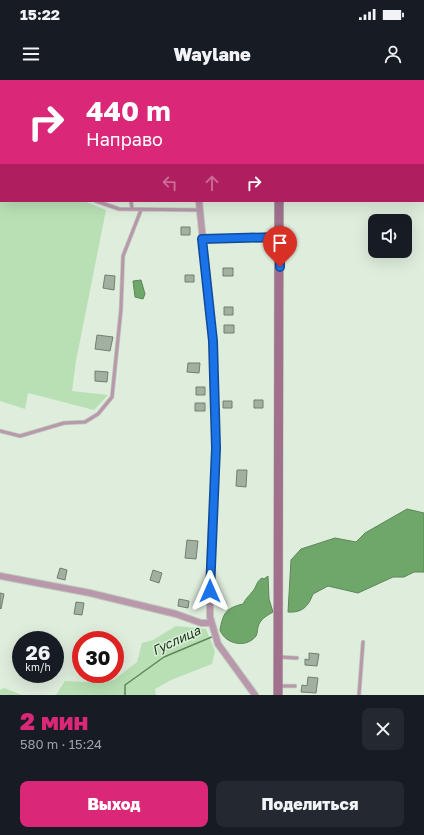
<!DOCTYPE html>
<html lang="ru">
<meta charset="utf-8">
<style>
body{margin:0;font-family:"Golos Text",sans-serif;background:#242831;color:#f1f3f6;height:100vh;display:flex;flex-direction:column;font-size:15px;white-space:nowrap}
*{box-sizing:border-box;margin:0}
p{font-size:13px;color:#9ea1a6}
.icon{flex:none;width:22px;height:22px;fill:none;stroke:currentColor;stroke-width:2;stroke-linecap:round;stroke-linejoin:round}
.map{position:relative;height:615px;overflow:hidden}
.panel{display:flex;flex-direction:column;background:#171b24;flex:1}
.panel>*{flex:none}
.guide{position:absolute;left:0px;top:0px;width:424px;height:122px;box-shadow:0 4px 16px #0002;background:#db2777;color:#fff;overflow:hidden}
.buttons{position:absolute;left:368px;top:134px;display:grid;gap:8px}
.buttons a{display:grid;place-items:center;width:44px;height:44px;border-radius:8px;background:#171b24;box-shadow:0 4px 16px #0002;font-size:20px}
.speed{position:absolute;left:12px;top:551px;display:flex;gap:8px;font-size:20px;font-weight:700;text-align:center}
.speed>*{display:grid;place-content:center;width:52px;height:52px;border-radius:50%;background:#171b24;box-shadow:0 4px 16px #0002;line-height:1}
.speed small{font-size:10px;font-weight:400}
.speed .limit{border:6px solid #d22;background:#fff;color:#111}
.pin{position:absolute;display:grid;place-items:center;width:34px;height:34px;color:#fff;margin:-41px -17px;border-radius:50% 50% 50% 0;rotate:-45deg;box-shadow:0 0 4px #0007}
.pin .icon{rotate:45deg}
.me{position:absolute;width:44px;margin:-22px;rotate:0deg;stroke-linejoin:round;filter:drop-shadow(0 0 3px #0008)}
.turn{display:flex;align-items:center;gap:14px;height:84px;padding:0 20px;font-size:18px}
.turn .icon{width:52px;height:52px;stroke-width:2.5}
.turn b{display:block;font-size:28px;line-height:34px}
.lanes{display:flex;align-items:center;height:38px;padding:0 20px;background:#0003;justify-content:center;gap:20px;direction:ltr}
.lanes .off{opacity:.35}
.round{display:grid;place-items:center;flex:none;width:42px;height:42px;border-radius:8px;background:#242831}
.summary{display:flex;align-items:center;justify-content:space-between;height:68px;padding:0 20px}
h1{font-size:24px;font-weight:800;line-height:30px;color:#db2777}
.primary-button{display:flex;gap:8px;margin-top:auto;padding:8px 20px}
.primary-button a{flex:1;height:46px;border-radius:8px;background:#db2777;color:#fff;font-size:16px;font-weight:800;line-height:46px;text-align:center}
.primary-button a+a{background:#242831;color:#f1f3f6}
.status{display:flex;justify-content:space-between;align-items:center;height:28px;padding:0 20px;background:#171b24;direction:ltr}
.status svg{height:11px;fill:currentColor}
header{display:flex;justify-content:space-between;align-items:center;height:52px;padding:0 20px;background:#171b24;font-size:18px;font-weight:800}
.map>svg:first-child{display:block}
.green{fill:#b9e0b5}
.water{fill:#6fa76a;stroke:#5d8659}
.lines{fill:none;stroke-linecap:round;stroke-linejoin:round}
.stream{stroke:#5d8659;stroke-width:1.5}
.building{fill:#a2b0a1;stroke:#727e70}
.lane-casing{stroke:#bdc9bb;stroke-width:4.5}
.street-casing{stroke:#bdc9bb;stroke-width:8}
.secondary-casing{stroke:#bdc9bb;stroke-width:10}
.lane{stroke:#b998ab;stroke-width:3}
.street{stroke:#b998ab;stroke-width:6}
.secondary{stroke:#a0708d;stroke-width:9}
.route-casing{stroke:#114b97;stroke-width:10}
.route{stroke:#1a73e8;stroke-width:7}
.labels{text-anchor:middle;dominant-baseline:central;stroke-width:3;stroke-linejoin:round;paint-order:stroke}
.water-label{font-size:13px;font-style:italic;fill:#123a10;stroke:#dfeddd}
</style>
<div class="status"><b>15:22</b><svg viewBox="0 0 49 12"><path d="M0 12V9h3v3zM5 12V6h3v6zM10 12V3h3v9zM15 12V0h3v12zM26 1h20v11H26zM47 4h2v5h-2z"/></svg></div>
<header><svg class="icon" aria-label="menu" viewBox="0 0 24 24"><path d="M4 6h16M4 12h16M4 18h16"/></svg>Waylane<svg class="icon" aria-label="person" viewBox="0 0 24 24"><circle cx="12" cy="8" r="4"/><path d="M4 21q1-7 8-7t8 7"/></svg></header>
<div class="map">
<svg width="424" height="615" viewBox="0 0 424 615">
<rect width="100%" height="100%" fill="#dfeddd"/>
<path class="green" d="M0,0H131L1,1L0,50Z
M0,89L1,121H84L106,130L76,281L72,311L108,315L94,330L28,313L25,329L0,321Z
M176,546L206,549L215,571L212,584L171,600L155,609L156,615H56L65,601L83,602L114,600L137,582L142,563L153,560Z
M4,608L22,615H0V610Z"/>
<path class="water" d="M141,200L145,214L143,219L135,217L133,201Z
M407,429L424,433V492H414L404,497H393L358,513L328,506L313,514C308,527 302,533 288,532L291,480L301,469L335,458L356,462L365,453Z
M268,496L269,519L273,532C268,535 262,538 259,544C257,548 258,553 256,556C246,569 225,564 220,550C223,533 226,528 243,524C246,518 249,516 253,511C257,506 256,502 262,498L264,499Z"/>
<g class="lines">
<path class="stream" d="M125,615V605L164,577L214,556"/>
</g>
<path class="building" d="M423,16L424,22L423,67Z
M181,147H190V155H181Z
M223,188H233V196H223Z
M105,195L115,196L114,210L103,208Z
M185,195H194V202H185Z
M224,227H233V235H224Z
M224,245H234V253H224Z
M97,255L113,257L110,271L95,269Z
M188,283H200L199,293L187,292Z
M95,291L108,292L107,302L95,301Z
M196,307H205V315H196Z
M254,320H263V328H254Z
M223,321H232V328H223Z
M195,323H205V331H195Z
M237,390H247L246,407L236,406Z
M187,460L198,461L196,479L185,478Z
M60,488L67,490L65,500L57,498Z
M153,490L162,493L159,503L150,500Z
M0,513L4,514L1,529L0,528Z
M179,519L189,521L188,528L178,526Z
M76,522L84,523L82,535L74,534Z
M309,573L319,574L317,586L305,585V579L309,580Z
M308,597L318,598L316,613L301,612L302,605L307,606Z"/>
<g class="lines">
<defs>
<path id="lane" d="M286,0L287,1
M384,0L385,1
M0,83H1
M96,121L119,129L199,130
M131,121L132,129
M202,159L278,157
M0,351L20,356L64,343L85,342L98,334L112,317L121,229L123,176L141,130
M279,577L297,578
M279,606H295
M359,615L363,562"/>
<path id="street" d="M199,1L200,0
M199,121L213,261L215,319L216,368L210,485V537L218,564L255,615
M0,496L90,513L176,534L201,543H211"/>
<path id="secondary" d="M263,0L264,1
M278,615L279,121"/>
</defs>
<use href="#lane" class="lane-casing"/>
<use href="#street" class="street-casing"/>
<use href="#secondary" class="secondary-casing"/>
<use href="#lane" class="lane"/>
<use href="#street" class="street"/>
<use href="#secondary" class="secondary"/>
</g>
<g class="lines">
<defs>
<path id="route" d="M210,511L216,368L213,261L202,159L280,157V187"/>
</defs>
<use href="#route" class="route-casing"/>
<use href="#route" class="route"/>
</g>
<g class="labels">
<g class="water-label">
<text transform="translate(176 560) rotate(-25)">Гуслица</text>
</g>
</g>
</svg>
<div class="buttons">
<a><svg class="icon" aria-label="sound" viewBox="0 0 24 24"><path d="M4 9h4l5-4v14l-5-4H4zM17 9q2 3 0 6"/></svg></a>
</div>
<div class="speed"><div>26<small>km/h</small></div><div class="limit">30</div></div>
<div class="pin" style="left:280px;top:187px;background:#d93025"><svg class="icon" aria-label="arrive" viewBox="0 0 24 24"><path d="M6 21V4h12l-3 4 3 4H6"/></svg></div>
<svg class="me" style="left:210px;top:511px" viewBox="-20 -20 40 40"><path d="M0-17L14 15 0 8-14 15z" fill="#1a73e8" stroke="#fff" stroke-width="4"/></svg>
<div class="guide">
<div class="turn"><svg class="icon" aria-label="right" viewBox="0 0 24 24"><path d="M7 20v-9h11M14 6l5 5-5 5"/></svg><div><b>440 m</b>Направо</div></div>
<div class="lanes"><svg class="icon off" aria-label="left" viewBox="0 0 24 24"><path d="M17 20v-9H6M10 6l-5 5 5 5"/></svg><svg class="icon off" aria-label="ahead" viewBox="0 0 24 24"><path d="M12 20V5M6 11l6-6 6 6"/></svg><svg class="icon" aria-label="right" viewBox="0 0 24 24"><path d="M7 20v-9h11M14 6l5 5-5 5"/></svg></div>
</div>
</div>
<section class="panel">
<div class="summary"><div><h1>2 мин</h1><p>580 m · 15:24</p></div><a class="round"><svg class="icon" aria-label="close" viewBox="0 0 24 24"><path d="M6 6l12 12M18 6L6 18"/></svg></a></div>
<div class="primary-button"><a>Выход</a><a>Поделиться</a></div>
</section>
